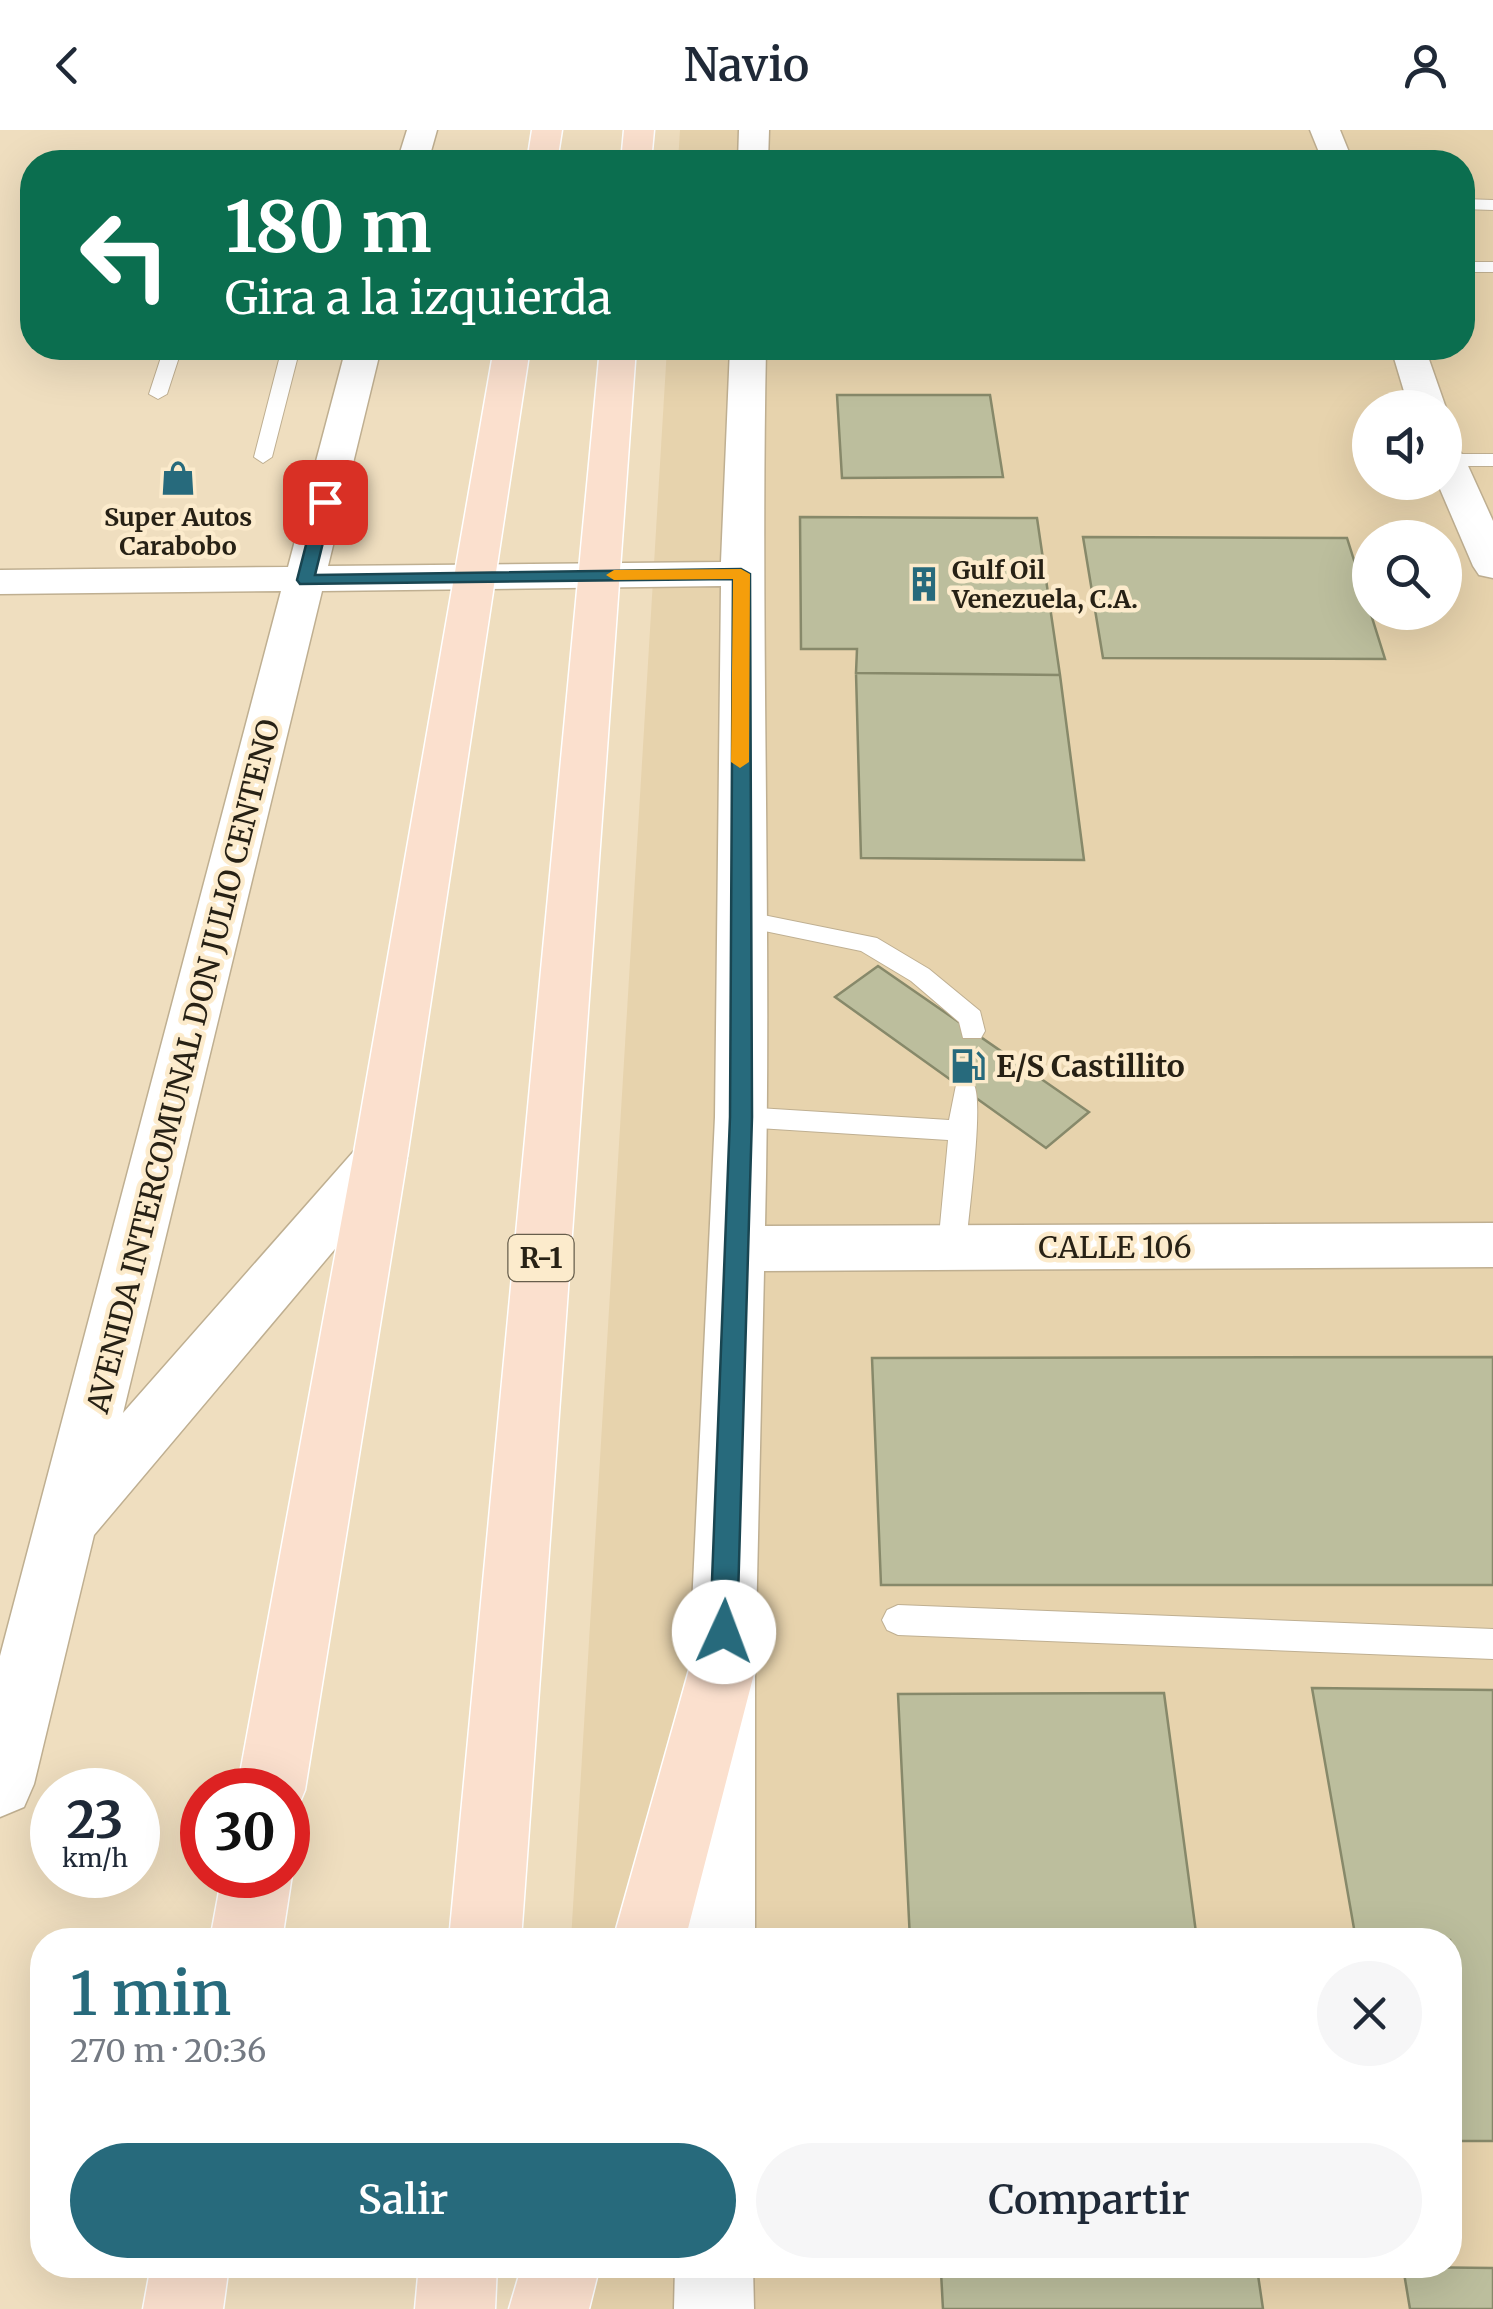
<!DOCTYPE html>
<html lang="es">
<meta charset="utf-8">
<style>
body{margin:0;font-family:Merriweather,serif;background:#f6f6f7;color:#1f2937;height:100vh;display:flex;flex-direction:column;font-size:38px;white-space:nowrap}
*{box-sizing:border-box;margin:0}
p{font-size:32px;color:#747a83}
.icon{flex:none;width:55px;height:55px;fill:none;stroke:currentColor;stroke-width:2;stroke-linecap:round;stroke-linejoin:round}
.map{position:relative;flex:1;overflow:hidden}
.sheet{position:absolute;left:30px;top:1798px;width:1432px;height:350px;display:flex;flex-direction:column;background:#fff;border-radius:40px;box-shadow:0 10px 40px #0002}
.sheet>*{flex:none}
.guide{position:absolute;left:20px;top:20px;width:1455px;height:210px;border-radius:40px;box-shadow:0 10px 40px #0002;background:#0b6e4f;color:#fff;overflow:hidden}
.controls{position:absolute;left:1352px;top:260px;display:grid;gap:20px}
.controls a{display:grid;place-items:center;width:110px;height:110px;border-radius:50%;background:#fff;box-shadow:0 10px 40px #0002;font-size:50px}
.speed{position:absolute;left:30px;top:1638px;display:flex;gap:20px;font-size:50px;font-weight:700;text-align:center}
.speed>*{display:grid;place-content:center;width:130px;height:130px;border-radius:50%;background:#fff;box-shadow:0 10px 40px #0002;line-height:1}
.speed small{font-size:25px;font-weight:400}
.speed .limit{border:15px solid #d22;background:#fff;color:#111}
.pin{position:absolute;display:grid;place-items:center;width:85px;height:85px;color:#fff;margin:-42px;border-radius:20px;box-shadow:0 5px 15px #0006}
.me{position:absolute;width:110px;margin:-55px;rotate:2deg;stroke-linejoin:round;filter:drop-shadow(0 0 8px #0008)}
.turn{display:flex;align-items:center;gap:35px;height:210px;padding:0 40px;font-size:45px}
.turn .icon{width:130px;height:130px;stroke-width:2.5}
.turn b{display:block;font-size:70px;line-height:85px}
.round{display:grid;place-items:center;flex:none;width:105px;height:105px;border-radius:52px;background:#f6f6f7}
.overview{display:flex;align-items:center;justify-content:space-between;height:170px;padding:0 40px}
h1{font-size:60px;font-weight:600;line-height:75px;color:#276a7c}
.action{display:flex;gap:20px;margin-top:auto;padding:20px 40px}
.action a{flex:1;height:115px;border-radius:60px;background:#276a7c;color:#fff;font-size:40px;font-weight:600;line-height:115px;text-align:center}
.action a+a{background:#f6f6f7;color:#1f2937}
header{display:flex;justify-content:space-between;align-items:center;height:130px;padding:0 40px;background:#fff;font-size:45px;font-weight:600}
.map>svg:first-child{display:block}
.built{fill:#e7d3ad;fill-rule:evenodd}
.building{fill:#bcbe9d;stroke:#87896a;stroke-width:2.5}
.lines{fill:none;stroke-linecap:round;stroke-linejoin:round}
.lane-casing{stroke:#bfaf91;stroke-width:2}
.street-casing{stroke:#bfaf91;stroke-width:3}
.primary-casing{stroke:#fff;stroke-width:3}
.lane{fill:#fff;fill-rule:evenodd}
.street{fill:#fff;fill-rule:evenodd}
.primary{fill:#fbe0ce;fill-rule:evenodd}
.route{fill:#276a7c;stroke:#194551;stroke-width:2.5}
.slow{fill:#f59e0b}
.labels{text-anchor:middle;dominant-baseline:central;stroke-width:9;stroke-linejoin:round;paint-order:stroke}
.far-poi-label{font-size:25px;font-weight:bold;fill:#272115;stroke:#fcebcc}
.shield{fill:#fcebcc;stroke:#675e4c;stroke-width:2.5}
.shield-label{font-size:28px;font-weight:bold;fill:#272115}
.street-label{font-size:30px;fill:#272115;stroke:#fcebcc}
.poi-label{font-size:30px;font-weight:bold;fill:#272115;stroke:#fcebcc;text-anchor:start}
</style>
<header><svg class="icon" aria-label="back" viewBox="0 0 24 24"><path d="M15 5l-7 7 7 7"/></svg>Navio<svg class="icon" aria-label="person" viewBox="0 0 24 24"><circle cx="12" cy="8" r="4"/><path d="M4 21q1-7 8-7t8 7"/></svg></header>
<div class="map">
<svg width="1493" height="2179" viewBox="0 0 1493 2179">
<rect width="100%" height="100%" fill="#efdebf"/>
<path class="built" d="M680,0H1493V2179H548L551,2135H1450V1810H571L667,218H1462V32H678ZM1370,278H1445V352H1370ZM1370,408H1445V482H1370Z"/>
<path class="building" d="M837,265H990L1003,347L842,348Z
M800,387L1037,388L1060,545L856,543L857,519H801Z
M1083,407L1347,408L1385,529L1103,528Z
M856,543L1060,545L1084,730L861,728Z
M878,836L1089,982L1046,1018L835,867Z
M1493,1227V1455H881L872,1228Z
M1312,1558L1493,1560V2011H1450V1810H1356Z
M1164,1563L1197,1810H910L898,1564Z
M1403,2137L1493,2138V2179H1410Z
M941,2142L1258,2145L1263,2179H943Z"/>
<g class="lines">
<defs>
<path id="lane" d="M1462,69L1493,70V80L1462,79Z
M1462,132H1493V142H1462Z
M164,218H182L167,264L158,269L149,264Z
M282,218H300L272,327L263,333L254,327Z
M1446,324H1493V336H1446Z
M739,780L877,808L929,839L980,881L985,901L981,908H963L959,892L911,851L861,821L730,794L727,788Z
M965,952L974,955C984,973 968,1088 966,1117L962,1125L952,1128L942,1125L938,1117L948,1010L741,997L732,994L728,987L732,980L741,977L949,990L956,955Z
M898,1475L1493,1499V1529L898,1505L887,1500L882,1490L887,1480Z"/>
<path id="street" d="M407,0H437L428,32H397Z
M739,0H769L768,32H738Z
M1310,0H1340L1353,32H1323Z
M346,218H381L328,436L721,432L730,218H766C760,511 772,804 765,1096L1493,1093V1137L764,1141L755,1540V1810H683L689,1540L715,987L721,456L322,461L123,1283L361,1013L380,1007L399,1013L407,1028L399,1043L94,1405L34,1654L24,1677L0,1687V1526L281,461L0,464V440L288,437Z
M1391,218H1425L1446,278L1445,280L1409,278Z
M1445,316L1458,319L1464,327L1493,391V448L1479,445L1473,436L1437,352H1445Z
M675,2135H753L754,2179H674Z"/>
<path id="primary" d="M532,0H562L557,32H527Z
M624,0H654L651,32H621Z
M494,218H530L407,1028L305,1660L295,1684L288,1687V1660H237L353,1028Z
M600,218H636L521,1810H449Z
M722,1509L745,1518L755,1540L685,1810H613L689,1540L699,1518Z
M288,1735L292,1745L282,1810H210L222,1745H288Z
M151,2135H229L223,2179H143Z
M419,2135H497L495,2179H415Z
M522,2135H600L589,2179H509Z"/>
</defs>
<use href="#lane" class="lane-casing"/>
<use href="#street" class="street-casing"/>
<use href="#primary" class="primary-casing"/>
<use href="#lane" class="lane"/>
<use href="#street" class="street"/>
<use href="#primary" class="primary"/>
</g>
<path class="route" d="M325,368L333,372L315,445L741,439L750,444L752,987L737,1502L733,1511L724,1514L714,1511L710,1502L730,987L733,449L300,454L297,450L317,372Z"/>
<path class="slow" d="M741,439L750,444L749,632L740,638L731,632L733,449L614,450L606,445L614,440Z"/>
<defs>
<symbol id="shop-bare" viewBox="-9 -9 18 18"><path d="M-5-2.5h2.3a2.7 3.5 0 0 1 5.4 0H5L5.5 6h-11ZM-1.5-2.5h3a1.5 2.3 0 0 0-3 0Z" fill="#276a7c" stroke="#fcebcc" stroke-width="2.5" paint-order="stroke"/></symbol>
<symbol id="building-bare" viewBox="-9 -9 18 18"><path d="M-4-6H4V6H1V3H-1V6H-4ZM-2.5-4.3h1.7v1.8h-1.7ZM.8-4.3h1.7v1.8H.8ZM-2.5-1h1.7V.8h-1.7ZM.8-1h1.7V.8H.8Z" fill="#276a7c" stroke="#fcebcc" stroke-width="2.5" paint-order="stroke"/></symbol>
<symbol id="fuel-bare" viewBox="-9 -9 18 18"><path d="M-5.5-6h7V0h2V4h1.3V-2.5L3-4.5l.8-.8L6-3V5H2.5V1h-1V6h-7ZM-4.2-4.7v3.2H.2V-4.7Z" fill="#276a7c" stroke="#fcebcc" stroke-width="2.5" paint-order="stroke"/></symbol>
</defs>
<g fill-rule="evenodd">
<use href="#shop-bare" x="153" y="323" width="50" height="50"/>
<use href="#building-bare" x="899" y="429" width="50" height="50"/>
<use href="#fuel-bare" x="943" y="911" width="50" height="50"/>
</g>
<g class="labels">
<g class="far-poi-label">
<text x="178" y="387">Super Autos<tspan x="178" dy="29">Carabobo</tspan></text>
<text x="952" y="440" text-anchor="start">Gulf Oil<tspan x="952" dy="29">Venezuela, C.A.</tspan></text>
</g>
<rect class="shield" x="508.5" y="1105" width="65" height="46" rx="8"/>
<g class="shield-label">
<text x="541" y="1128">R-1</text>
</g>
<g class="street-label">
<text transform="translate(183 936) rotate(-76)">AVENIDA INTERCOMUNAL DON JULIO CENTENO</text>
<text x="1115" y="1117">CALLE 106</text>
</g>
<g class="poi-label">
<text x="996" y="936">E/S Castillito</text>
</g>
</g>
</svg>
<div class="controls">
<a><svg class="icon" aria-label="sound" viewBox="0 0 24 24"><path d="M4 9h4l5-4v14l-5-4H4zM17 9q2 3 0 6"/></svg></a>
<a><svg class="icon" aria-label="search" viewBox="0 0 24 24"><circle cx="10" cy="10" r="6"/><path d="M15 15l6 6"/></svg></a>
</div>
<div class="speed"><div>23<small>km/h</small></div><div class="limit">30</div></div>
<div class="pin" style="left:325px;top:372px;background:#d93025"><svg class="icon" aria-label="arrive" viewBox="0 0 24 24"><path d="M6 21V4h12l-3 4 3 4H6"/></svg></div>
<svg class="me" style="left:724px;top:1502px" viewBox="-20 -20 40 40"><circle r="19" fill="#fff"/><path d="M0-13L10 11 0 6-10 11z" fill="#276a7c"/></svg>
<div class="guide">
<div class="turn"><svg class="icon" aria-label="left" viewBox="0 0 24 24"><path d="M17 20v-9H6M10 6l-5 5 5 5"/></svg><div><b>180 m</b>Gira a la izquierda</div></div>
</div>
<section class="sheet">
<div class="overview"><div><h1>1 min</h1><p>270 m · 20:36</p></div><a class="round"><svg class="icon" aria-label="close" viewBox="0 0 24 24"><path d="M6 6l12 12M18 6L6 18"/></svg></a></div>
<div class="action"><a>Salir</a><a>Compartir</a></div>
</section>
</div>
